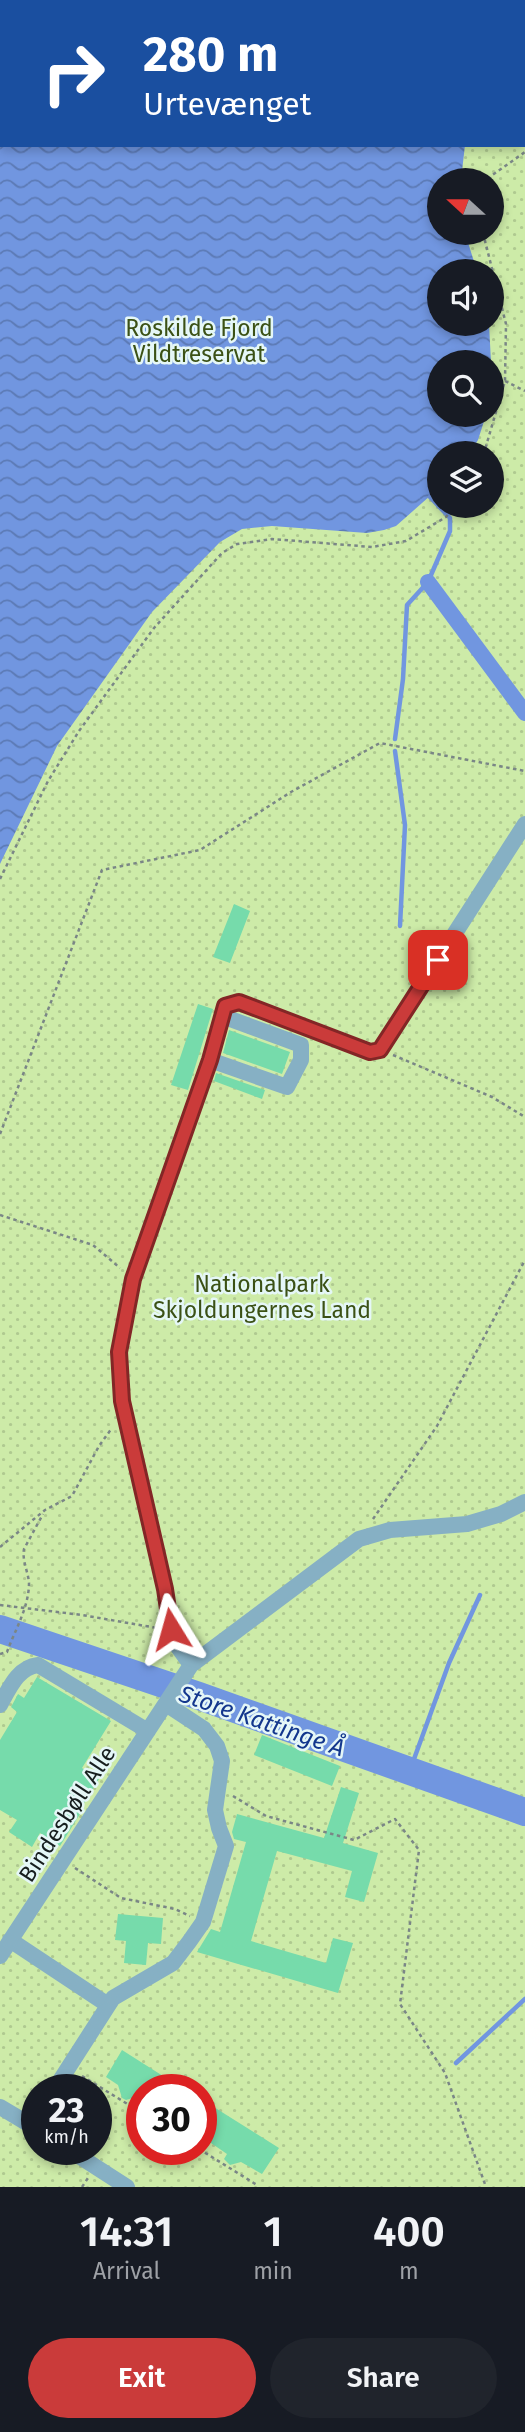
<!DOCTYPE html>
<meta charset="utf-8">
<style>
body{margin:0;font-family:"Fira Sans",sans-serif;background:#20242c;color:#f1f3f6;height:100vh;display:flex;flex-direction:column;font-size:26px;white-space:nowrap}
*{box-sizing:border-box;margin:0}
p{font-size:23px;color:#9ea1a6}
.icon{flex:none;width:38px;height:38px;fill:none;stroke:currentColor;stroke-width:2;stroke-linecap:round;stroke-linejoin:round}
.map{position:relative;height:2187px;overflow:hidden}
.sheet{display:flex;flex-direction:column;background:#171b24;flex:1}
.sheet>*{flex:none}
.guide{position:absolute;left:0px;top:0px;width:525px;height:147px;box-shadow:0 4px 10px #0003;background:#1a4fa0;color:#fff;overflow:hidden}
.needle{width:46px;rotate:291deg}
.controls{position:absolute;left:427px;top:168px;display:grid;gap:14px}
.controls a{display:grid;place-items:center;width:77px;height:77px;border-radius:50%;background:#171b24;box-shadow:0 4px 10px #0003;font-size:35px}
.speed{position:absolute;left:21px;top:2074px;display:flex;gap:14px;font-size:35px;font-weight:700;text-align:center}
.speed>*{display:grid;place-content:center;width:91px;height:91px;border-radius:50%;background:#171b24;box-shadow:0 4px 10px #0003;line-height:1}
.speed small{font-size:18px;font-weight:400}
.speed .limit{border:10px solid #d22;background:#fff;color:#111}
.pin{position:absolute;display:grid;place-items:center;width:60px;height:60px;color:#fff;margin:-30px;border-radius:14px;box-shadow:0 4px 10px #0006}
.me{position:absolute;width:77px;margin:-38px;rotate:352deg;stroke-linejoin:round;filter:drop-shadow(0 0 5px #0008)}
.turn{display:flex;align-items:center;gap:24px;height:147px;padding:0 28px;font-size:32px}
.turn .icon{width:91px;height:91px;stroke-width:2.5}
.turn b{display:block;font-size:49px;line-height:60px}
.eta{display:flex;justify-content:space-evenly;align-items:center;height:119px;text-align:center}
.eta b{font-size:42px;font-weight:600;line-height:49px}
.primary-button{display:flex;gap:14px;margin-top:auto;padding:14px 28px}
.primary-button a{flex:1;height:80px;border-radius:42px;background:#ca3b3a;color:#fff;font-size:28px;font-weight:600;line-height:80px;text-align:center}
.primary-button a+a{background:#20242c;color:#f1f3f6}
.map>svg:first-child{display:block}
.park{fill:url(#park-dots);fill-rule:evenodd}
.water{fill:url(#water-waves)}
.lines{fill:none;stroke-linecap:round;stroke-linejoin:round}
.stream{stroke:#7196e0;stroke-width:4.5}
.canal{stroke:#7196e0;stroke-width:16}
.river{stroke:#7196e0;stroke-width:28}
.building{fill:#76dbab}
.path{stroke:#7a8686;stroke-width:2.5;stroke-dasharray:3.5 3.5;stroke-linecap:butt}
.minor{stroke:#86b0c4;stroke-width:16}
.route-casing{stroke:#832626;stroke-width:18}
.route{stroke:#ca3b3a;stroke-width:12}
.labels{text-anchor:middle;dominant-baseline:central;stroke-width:5;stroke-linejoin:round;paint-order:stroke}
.park-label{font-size:23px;fill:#3b5115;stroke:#e5f7f7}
.street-label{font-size:23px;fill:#171e1e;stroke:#e5f7f7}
.water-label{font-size:24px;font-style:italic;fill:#13378d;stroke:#e5f7f7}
</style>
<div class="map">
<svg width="525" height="2187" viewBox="0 0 525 2187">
<defs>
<pattern id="park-dots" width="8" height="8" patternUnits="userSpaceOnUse" patternTransform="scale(1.75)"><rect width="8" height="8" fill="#cdeba8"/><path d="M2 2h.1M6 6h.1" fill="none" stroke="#afc990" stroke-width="1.8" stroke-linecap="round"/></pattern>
<pattern id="water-waves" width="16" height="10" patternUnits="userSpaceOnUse" patternTransform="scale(1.75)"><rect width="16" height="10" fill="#7196e0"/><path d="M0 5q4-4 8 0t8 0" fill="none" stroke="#5c7ab5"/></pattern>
</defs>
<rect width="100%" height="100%" fill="#e5f7f7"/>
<path class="park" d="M0,0H525V2187H0ZM2,2H523V145H2ZM439,180H492V233H439ZM439,271H492V324H439ZM439,362H492V415H439ZM439,453H492V506H439ZM37,2090H96V2149H37ZM142,2090H201V2149H142Z"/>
<path class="water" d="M0,0H525V17L523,18V2H2V145H465L461,180H439V233H465L477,271H439V324H489L491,362H439V415H486L478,440L470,453H439V488L396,526L384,530L367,533L272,526L242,529L220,542L152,612L57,746L0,864Z"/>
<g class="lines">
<path class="stream" d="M395,739L403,679L407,605L428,582L450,531V518L430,497
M395,751L405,825L400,926
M410,1770L449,1663L480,1595
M456,2063L525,1999"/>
<path class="canal" d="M428,582L525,713"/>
<path class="river" d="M0,1629L199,1696L525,1812"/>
</g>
<path class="building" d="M234,904L250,911L230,963L213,957Z
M198,1004L213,1009L188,1090L171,1085Z
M229,1030L290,1052L282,1074L223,1053Z
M216,1073L265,1090L262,1099L214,1081Z
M37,1677L111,1721L82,1768L99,1779L78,1813L80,1814L60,1846L40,1833L32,1847L9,1832L17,1820L0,1810V1740L17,1712L11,1707L18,1694L24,1698Z
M262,1735L340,1766L332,1786L254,1755Z
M341,1787L359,1793L343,1843L378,1853L364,1902L345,1897L352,1871L277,1851L251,1941L326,1963L333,1938L353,1943L338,1993L197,1952L211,1929L220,1932L246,1842L234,1839L232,1832L237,1814L324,1838Z
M118,1914L163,1918L161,1944L148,1943L146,1965L124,1963L126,1941L115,1940Z
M122,2050L185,2090H142V2095L126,2100L122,2098L118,2085L106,2077Z
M201,2099L279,2148L262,2174L241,2162L230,2165L224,2159L227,2154L211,2143L201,2145Z"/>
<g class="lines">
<path class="path" d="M489,180L491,176L525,152
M483,233L506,324L505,381L484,453
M505,381L525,391
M0,879L48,781L79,731L154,628L222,553L237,544L272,539L372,547L406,541L446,517L455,506
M393,1055L492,1097L525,1117
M0,1134L102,870L200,850L291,792L380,743L525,771
M0,1215L93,1245L120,1268
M373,1519L437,1426L525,1260
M0,1547L45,1510L72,1496L99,1446L112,1428
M0,1605L82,1615L157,1628
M0,1654L7,1652C15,1630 29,1607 29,1583C28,1571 22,1561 24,1549L43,1514
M233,1796L266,1816L354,1840L395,1819L419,1850L400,2004L445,2073L486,2187
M75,1868L121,1898L175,1909L190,1916
M82,2076L142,2113
M199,2149L257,2185
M82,2187L88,2178"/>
<path class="minor" d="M210,1060L287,1087L301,1060V1045L222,1016
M191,1665L178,1647L171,1629L165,1589L122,1401L119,1352L133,1279L210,1060L225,1006L239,1002L370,1052L380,1050L525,824
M0,1705C9,1689 18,1667 38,1665L148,1731
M10,1940L108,2005
M0,1956L191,1665L359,1539L390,1530L467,1524L501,1514L525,1502
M54,2090L113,1998L173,1963L189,1942L203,1922L226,1846L219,1828L215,1810L222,1761L217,1746L204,1729L166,1704
M0,2107L37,2129
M68,2149L127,2187"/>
</g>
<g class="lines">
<defs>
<path id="route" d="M171,1629L165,1589L122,1401L119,1352L133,1279L210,1060L225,1006L239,1002L370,1052L380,1050L438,960"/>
</defs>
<use href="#route" class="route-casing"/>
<use href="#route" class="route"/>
</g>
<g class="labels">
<g class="park-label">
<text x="199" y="328">Roskilde Fjord<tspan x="199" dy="26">Vildtreservat</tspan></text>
<text x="262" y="1284">Nationalpark<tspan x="262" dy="26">Skjoldungernes Land</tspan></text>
</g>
<g class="street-label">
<text transform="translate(67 1814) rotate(-57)">Bindesbøll Alle</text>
</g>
<g class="water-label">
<text transform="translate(262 1721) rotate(19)">Store Kattinge Å</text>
</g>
</g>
</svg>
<div class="controls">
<a><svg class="needle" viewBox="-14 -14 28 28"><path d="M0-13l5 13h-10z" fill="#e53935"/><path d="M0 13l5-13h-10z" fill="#9ea1a6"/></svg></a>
<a><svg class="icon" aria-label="sound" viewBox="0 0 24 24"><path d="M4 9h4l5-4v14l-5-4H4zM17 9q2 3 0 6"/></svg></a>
<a><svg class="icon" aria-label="search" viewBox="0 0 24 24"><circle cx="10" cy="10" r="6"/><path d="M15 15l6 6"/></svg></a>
<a><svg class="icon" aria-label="layers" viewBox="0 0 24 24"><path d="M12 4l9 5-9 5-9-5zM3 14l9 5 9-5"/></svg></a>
</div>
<div class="speed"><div>23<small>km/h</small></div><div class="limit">30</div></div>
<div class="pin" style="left:438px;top:960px;background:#d93025"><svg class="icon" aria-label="arrive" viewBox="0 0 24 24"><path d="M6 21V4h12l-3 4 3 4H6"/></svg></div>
<svg class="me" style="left:171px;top:1629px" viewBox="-20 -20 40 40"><path d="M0-17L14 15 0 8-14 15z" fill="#ca3b3a" stroke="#fff" stroke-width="4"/></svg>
<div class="guide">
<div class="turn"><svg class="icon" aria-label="right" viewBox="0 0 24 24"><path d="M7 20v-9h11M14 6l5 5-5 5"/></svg><div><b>280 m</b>Urtevænget</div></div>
</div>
</div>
<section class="sheet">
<div class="eta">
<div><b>14:31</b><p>Arrival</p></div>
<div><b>1</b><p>min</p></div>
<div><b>400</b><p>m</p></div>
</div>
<div class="primary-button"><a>Exit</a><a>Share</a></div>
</section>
